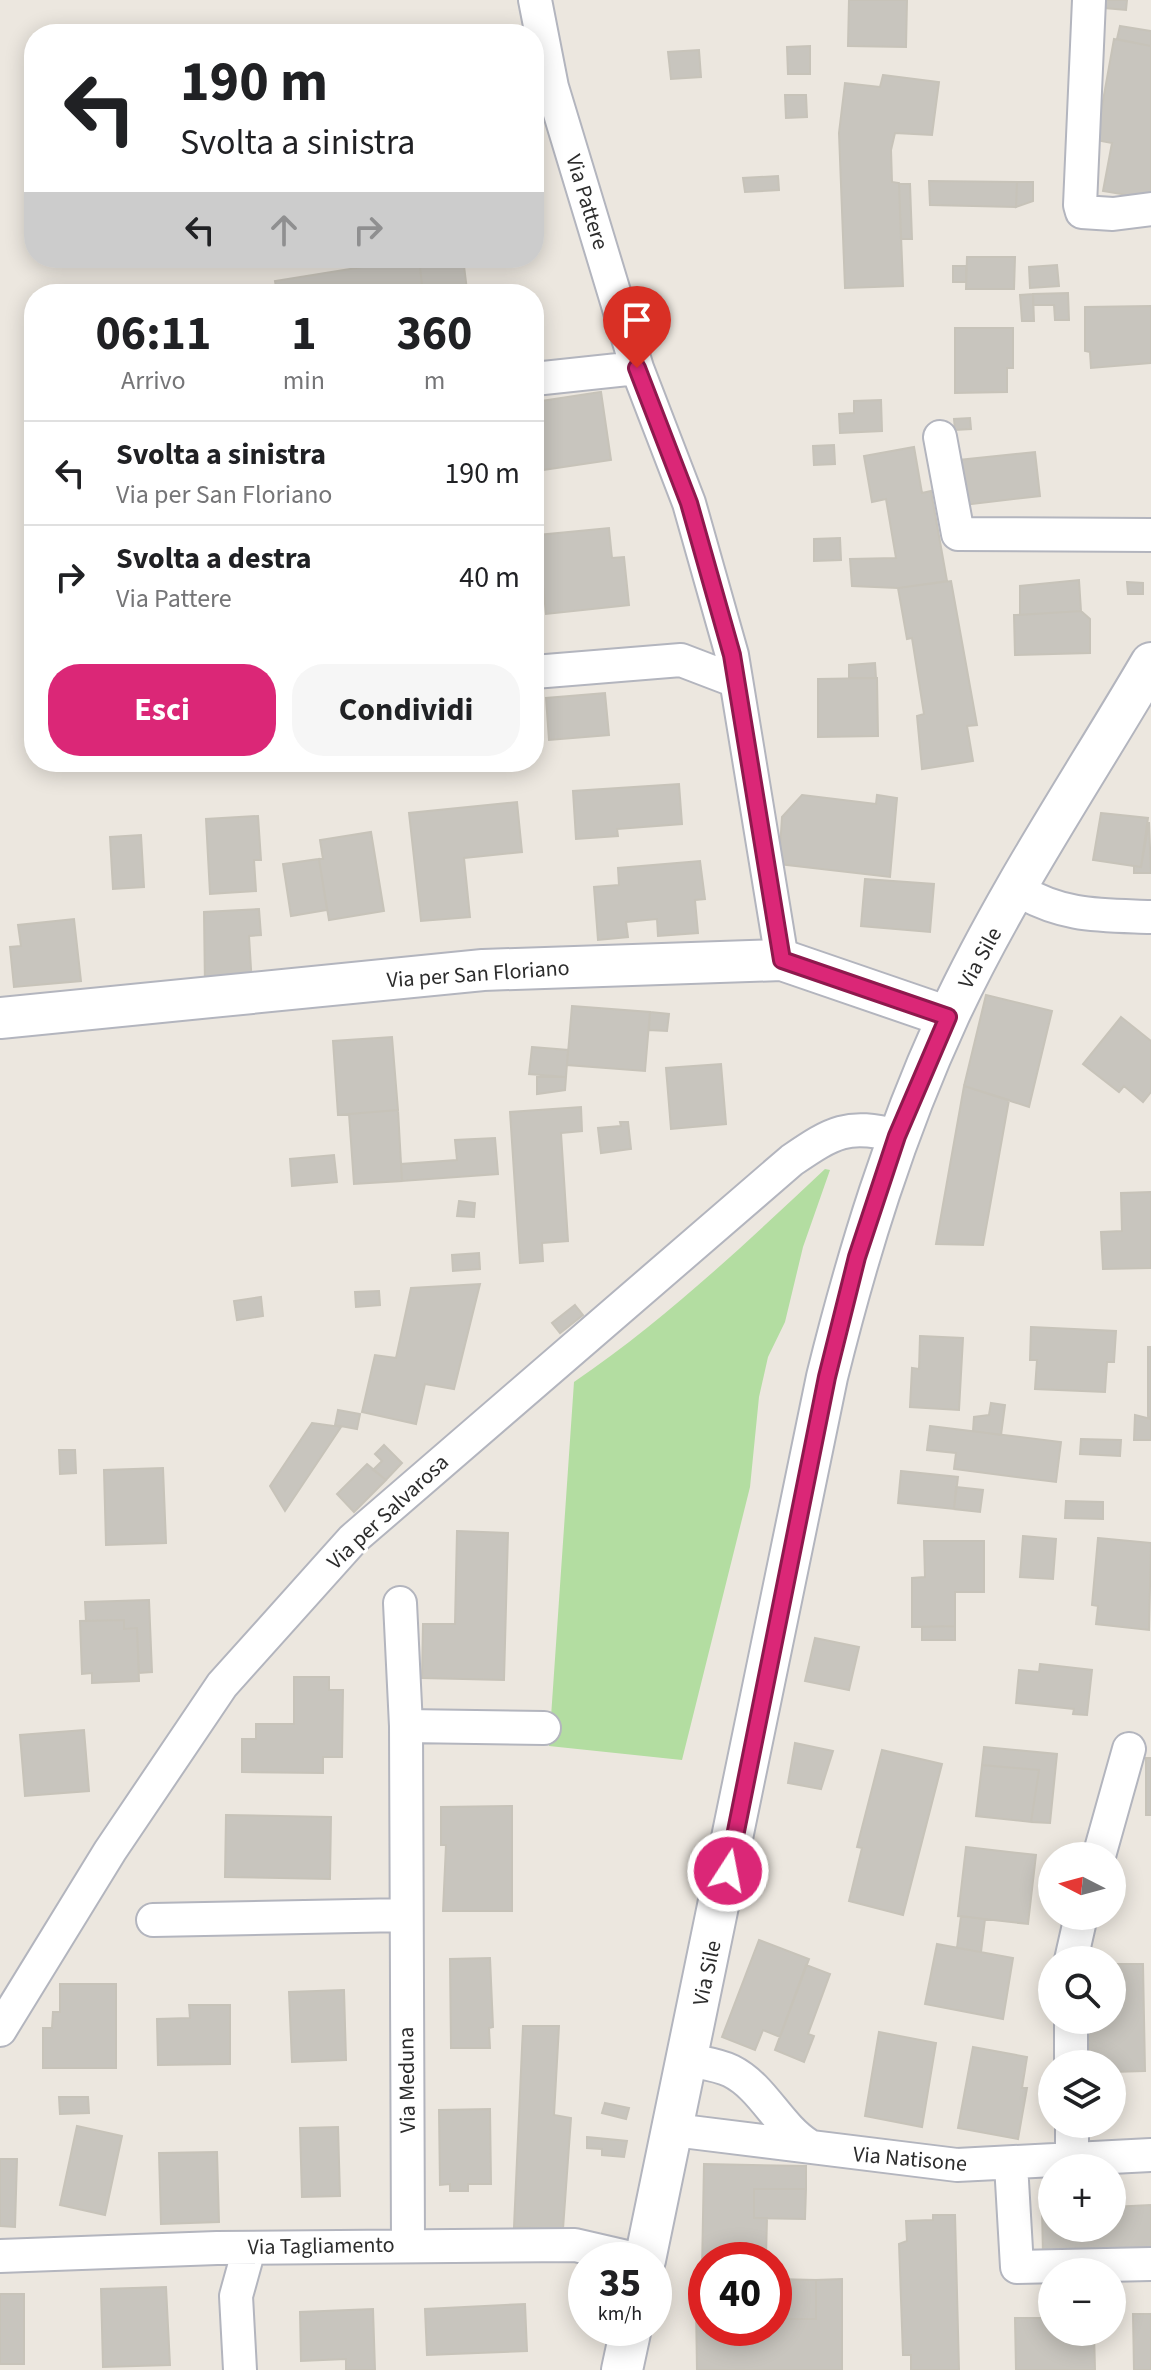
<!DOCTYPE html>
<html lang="it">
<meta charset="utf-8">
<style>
body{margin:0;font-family:"Source Sans 3",sans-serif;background:#f6f6f6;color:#202124;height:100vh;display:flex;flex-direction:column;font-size:30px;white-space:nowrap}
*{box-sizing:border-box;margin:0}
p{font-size:26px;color:#757577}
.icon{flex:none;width:44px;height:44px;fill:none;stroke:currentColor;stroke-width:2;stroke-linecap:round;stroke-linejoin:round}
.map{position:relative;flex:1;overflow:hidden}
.panel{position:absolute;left:24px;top:284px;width:520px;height:488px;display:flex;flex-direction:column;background:#fff;border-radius:32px;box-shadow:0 4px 20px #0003}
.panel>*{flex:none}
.hud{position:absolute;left:24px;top:24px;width:520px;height:244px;border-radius:32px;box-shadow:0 4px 20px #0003;background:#fff;color:#202124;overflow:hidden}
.needle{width:52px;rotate:276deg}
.controls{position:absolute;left:1038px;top:1842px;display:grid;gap:16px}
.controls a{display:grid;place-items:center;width:88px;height:88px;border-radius:50%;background:#fff;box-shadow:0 4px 20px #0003;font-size:40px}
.speed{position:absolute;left:568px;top:2242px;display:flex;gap:16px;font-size:40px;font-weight:700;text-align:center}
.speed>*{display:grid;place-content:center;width:104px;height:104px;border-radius:50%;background:#fff;box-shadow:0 4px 20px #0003;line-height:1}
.speed small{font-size:20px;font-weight:400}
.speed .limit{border:12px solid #d22;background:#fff;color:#111}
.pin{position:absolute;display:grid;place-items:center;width:68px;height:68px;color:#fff;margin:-82px -34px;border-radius:50% 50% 50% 0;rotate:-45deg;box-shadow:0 0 8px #0007}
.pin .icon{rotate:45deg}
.me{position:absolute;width:88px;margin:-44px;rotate:11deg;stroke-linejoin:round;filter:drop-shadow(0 0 6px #0008)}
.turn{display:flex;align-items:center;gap:28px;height:168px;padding:0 24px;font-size:36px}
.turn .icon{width:104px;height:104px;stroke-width:2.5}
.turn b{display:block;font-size:56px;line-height:68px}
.lanes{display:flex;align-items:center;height:76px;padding:0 24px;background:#0003;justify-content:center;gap:40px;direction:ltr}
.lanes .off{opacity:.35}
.eta{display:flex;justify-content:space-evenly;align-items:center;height:136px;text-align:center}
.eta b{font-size:48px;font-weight:700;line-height:56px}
.action{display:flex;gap:16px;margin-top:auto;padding:16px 24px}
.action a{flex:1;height:92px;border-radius:32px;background:#db2777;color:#fff;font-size:32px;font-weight:700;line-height:92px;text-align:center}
.action a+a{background:#f6f6f6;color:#202124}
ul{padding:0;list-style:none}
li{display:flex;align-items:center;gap:24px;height:104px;padding:0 24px;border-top:2px solid #e0e0e0}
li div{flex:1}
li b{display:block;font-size:30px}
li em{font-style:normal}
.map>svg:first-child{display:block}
.green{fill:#b3dda1}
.building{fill:#c8c5be;stroke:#c7c3b9;stroke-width:2}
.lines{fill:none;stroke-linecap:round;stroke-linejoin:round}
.minor-casing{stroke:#b3b5be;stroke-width:36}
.tertiary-casing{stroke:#b3b5be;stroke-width:44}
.minor{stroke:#fff;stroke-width:32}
.tertiary{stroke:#fff;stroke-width:40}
.route-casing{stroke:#8e194d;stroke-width:20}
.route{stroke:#db2777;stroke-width:14}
.labels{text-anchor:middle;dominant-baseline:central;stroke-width:6;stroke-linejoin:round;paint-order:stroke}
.street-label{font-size:22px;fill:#2c2c2c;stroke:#fff}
</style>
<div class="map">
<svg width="1151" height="2370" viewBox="0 0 1151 2370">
<rect width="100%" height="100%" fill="#ece7df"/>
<path class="green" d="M825,1169L830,1170L803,1247L785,1322L768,1357L759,1397L750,1487L682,1760L549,1746L574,1382C665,1320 745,1244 825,1169Z"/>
<path class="building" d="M849,0H907L906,47L848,46Z
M1094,0H1127L1126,10L1093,7Z
M1120,26L1151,31V46L1117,39Z
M1114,39L1151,46V199L1103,191L1112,143L1096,140Z
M810,46V74H788L787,47Z
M699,50L701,77L671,79L668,52Z
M883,75L939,82L932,135L895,133L891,150L892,182L899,183L903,286L845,288L839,133L845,83L880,87Z
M785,95H806L807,117L786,118Z
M778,176L779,190L745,192L743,178Z
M929,181L1017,182L1016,207L930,205Z
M1017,182H1033V201L1016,207Z
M899,184H910L912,239H901Z
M967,257H1015L1014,289H966Z
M419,258H463L467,290L423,294Z
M419,258L423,294H277L275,281Z
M1057,265L1059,286L1030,288L1029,267Z
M953,266H966V282H953Z
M1068,293L1069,320H1055L1054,305H1033V294Z
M1033,294L1034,321H1022L1020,295Z
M1151,306V363L1091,368L1090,352L1085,351V307Z
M955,328H1013V368H1007V392L955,393Z
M601,392L611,460L536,471L534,402Z
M881,400L882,431L840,433L839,414L854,413V401Z
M970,418L971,429L955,430L954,419Z
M834,445L835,464L814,465L813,446Z
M914,447L922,493L931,491L947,581L898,588L852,586L850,559L896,558L886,499L872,502L864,456Z
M1035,452L1040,496L964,505L959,460Z
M609,528L612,558L624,557L629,605L546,614L538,535Z
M840,538L841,560L814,561V539Z
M1079,580L1081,611L1020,615V586Z
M951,581L977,725L967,726L973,761L922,769L917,716L924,714L912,638L907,639L898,588Z
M1127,582L1143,583V594H1128Z
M1081,611L1090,619V653L1015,655L1014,615Z
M875,663L876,678H849V665Z
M877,678L878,736L818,737V679Z
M605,693L609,735L549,740L546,698Z
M679,784L682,824L617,829L618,836L576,839L573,791Z
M802,795L876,804L877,795L897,798L890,877L779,864L782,817Z
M517,802L522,852L464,858L470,917L421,921L409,813Z
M1101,813L1148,818L1141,867L1093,860Z
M258,816L261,860H254L256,891L210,894L206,819Z
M1149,822L1151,873H1134V866L1141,867Z
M371,832L384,911L329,920L319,859H323L320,840Z
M141,835L144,887L113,889L110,837Z
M319,859L327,910L291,916L283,864Z
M700,861L705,899L695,900L698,933L658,936L657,919L626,922L628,937L598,940L594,887L619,885L618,868Z
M865,879L934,884L930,932L861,926Z
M259,909L261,935L249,936L252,985L205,987L204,912Z
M74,919L81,981L14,987L10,947L21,946L18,925Z
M986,995L1052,1011L1029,1107L964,1086Z
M572,1006L650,1012L645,1071L567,1065Z
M650,1012L669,1014L667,1031L649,1030Z
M1121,1017L1151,1041V1092L1143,1102L1124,1086L1119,1092L1083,1064Z
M392,1037L398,1110L338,1115L333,1041Z
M532,1047L568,1050L566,1077L529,1074Z
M721,1064L726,1124L671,1129L666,1068Z
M537,1077H566L565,1090L537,1094Z
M964,1086L1009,1100L983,1245L936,1244Z
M581,1107L582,1131L561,1133L568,1241L542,1243L543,1261L520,1263L510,1112Z
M398,1110L402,1181L354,1184L349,1114Z
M620,1122H628L631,1149L601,1153L598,1128L621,1126Z
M495,1138L498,1174L402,1181L401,1164L457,1160L455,1140Z
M334,1155L337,1182L292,1186L290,1159Z
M1151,1192V1268L1103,1269L1101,1232L1122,1231L1121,1193Z
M459,1201L475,1203L474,1217L457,1216Z
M479,1253L480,1269L453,1271L452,1255Z
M480,1284L454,1389L425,1384L416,1424L362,1412L375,1355L396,1358L411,1288Z
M379,1291L380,1305L356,1307L355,1292Z
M261,1297L263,1316L237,1320L234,1301Z
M575,1305L583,1315L560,1333L552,1323Z
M1031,1327L1116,1331L1114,1362H1107L1105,1392L1035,1389L1037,1360H1030Z
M920,1336L963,1338L959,1410L910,1407L912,1368L919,1369Z
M1148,1347H1151V1419L1148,1416Z
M991,1403L1005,1405L1001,1435L973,1431L974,1417L989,1415Z
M338,1410L360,1414L357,1429L335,1425Z
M1135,1415L1151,1419V1440H1134Z
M312,1423L341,1427L285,1511L270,1486Z
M930,1426L1061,1442L1056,1482L954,1469L956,1453L927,1450Z
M1081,1439L1121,1440L1120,1456L1080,1454Z
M384,1445L402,1463L386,1480L373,1470L382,1461L375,1454Z
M59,1450H75L76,1473L60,1474Z
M367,1464L386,1480L354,1512L337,1494Z
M163,1468L166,1543L106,1545L104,1470Z
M901,1471L958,1477L954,1509L898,1503Z
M956,1487L983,1490L980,1512L954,1509Z
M1066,1501L1103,1502V1519L1065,1518Z
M457,1531L508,1533L504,1680L422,1678L423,1624H455Z
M1023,1536L1056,1539L1053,1579L1020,1577Z
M1098,1538L1151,1543L1149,1630L1096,1624L1098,1606L1092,1605Z
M924,1541H984V1592H955V1626L912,1627V1578L925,1577Z
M149,1600L152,1672L139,1673L137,1628L124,1629V1620L86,1621L85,1602Z
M124,1620V1629L137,1628L139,1681L92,1683V1673L82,1674L80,1621Z
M955,1626V1640H922V1627Z
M815,1638L859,1647L849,1690L805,1681Z
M1040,1664L1092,1670L1087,1715L1073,1714L1074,1709L1016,1703L1019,1670L1039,1672Z
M294,1677H329V1690H343L342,1757H323V1773L242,1772V1739H256V1724H294Z
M84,1730L89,1791L25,1796L20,1735Z
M795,1743L833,1751L821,1789L788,1783Z
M984,1747L1057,1754L1050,1823L1031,1822L1039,1770L982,1765Z
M882,1750L942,1764L903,1915L849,1901L862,1848L857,1847Z
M1146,1758H1151V1815H1146Z
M982,1765L1039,1770L1031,1822L976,1816Z
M512,1806V1911H443L446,1845H441V1807Z
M226,1815L331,1817L330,1879L225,1877Z
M966,1847L1036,1855L1028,1924L958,1916Z
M961,1916L985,1919L981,1952L957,1948Z
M759,1940L809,1959L780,2037L763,2030L755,2050L722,2037Z
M937,1944L1013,1958L1003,2019L925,2004Z
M490,1958L493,2027L489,2028L490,2048H451L450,1959Z
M1112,1964H1143L1145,2071L1112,2072V2064H1089L1088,2020H1112Z
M806,1965L830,1974L808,2034L814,2036L804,2062L775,2050Z
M60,1984H116V2068H43V2028H52L53,2012H60Z
M344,1990L346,2060L292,2062L289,1992Z
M189,2005H230V2064L158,2065L157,2019L190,2018Z
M523,2026H559L554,2115L571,2118L563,2229L514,2227Z
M879,2032L936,2043L922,2127L865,2116Z
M973,2047L1027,2057L1022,2088H1027L1018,2139L958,2128Z
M59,2097H88L89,2113L60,2114Z
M605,2103L629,2108L626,2119L602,2113Z
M490,2109L491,2184H468V2191H450V2184L440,2185L439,2110Z
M77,2126L122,2136L105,2215L60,2205Z
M338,2127L340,2196L302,2197L300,2128Z
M587,2137L627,2141L624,2157L602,2155V2149L587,2148Z
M217,2152L219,2222L161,2224L159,2153Z
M0,2159H17L15,2227L0,2226Z
M704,2164L806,2166V2189H754V2218H767L766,2257L706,2260V2270H702Z
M754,2189H806L805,2219L754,2218Z
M1151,2205V2252L1043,2255L1042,2209L1052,2208V2228H1112V2207Z
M933,2215H955L959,2370H911V2355H903L899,2244L907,2241L906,2221L933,2220Z
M774,2279L816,2280V2319H774Z
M842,2279V2370H697L696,2305H706V2328H774V2319H816V2280Z
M166,2287L170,2365L103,2367L101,2289Z
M0,2294H24V2364H0Z
M525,2304L527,2351L427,2355L425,2309Z
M373,2309L375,2370H346V2359L301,2361L300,2312Z
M1133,2314H1151V2370H1134Z
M1015,2318H1052V2332H1094L1095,2370H1016Z"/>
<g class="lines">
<defs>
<path id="minor" d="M535,0L552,87L637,368L689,503L732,655L782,960
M1089,0L1080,205L1082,212L1113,214L1151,209
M534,379L637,368
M940,437L958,534L1151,535
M534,672L681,660L736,681
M1018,890C1064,917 1099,915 1151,917
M400,1603L406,1726L408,2244
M406,1726L544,1728
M1099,1856L1129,1749
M153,1920L405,1915
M1071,1960L1081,1916
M1071,2020V2064
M0,2030L110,1851L222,1685L353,1539L792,1160C833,1132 848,1123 897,1136
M689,2060C703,2063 719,2065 731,2071C763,2087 778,2126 808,2145
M674,2130L957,2165L1151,2155
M1072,2161V2124
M1011,2164L1017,2267L1151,2264
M0,2256L217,2248L575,2245L640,2260
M240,2370L236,2296L249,2249"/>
<path id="tertiary" d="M0,1018L483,970L782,960L948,1017
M645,2260L827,1377C858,1252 895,1132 949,1015C1006,893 1083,779 1151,663
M622,2370L631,2328"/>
</defs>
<use href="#minor" class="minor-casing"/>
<use href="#tertiary" class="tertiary-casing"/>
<use href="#minor" class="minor"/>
<use href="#tertiary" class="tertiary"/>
</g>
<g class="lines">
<defs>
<path id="route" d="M637,368L689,503L732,655L782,960L948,1017L897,1136L857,1257L827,1377L728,1871"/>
</defs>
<use href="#route" class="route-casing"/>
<use href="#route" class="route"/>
</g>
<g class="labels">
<g class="street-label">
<text transform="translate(587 202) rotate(73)">Via Pattere</text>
<text transform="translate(980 958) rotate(-61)">Via Sile</text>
<text transform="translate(478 974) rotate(-4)">Via per San Floriano</text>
<text transform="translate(388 1512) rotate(-43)">Via per Salvarosa</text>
<text transform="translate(707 1973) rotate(-78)">Via Sile</text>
<text transform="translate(407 2080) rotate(-91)">Via Meduna</text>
<text transform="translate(910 2159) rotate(5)">Via Natisone</text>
<text transform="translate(321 2246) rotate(-1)">Via Tagliamento</text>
</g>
</g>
</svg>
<div class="controls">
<a><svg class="needle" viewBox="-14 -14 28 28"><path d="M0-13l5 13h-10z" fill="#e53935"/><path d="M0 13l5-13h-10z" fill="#757577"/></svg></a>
<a><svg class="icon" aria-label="search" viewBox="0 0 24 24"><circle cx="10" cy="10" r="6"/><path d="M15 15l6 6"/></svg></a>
<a><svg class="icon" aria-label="layers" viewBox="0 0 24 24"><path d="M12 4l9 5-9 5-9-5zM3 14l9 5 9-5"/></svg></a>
<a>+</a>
<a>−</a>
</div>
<div class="speed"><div>35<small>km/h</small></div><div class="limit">40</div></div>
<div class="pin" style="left:637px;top:368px;background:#d93025"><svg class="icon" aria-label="arrive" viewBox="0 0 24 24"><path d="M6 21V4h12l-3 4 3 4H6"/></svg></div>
<svg class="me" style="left:728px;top:1871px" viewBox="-20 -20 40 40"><circle r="17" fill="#db2777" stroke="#fff" stroke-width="3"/><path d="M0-11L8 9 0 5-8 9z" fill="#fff"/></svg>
<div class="hud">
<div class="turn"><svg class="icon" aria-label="left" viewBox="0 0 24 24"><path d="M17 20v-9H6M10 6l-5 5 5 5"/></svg><div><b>190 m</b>Svolta a sinistra</div></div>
<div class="lanes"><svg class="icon" aria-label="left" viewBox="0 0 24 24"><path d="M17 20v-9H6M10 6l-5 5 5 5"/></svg><svg class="icon off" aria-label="ahead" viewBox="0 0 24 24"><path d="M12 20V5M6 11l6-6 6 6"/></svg><svg class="icon off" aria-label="right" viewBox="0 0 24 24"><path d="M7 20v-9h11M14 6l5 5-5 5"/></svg></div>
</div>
<section class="panel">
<div class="eta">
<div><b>06:11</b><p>Arrivo</p></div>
<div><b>1</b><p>min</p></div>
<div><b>360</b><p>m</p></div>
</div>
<ul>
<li><svg class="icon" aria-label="left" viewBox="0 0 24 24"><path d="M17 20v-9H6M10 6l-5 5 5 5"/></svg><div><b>Svolta a sinistra</b><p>Via per San Floriano</p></div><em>190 m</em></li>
<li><svg class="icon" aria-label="right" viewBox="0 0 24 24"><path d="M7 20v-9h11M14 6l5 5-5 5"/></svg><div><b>Svolta a destra</b><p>Via Pattere</p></div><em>40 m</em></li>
</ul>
<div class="action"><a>Esci</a><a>Condividi</a></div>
</section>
</div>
